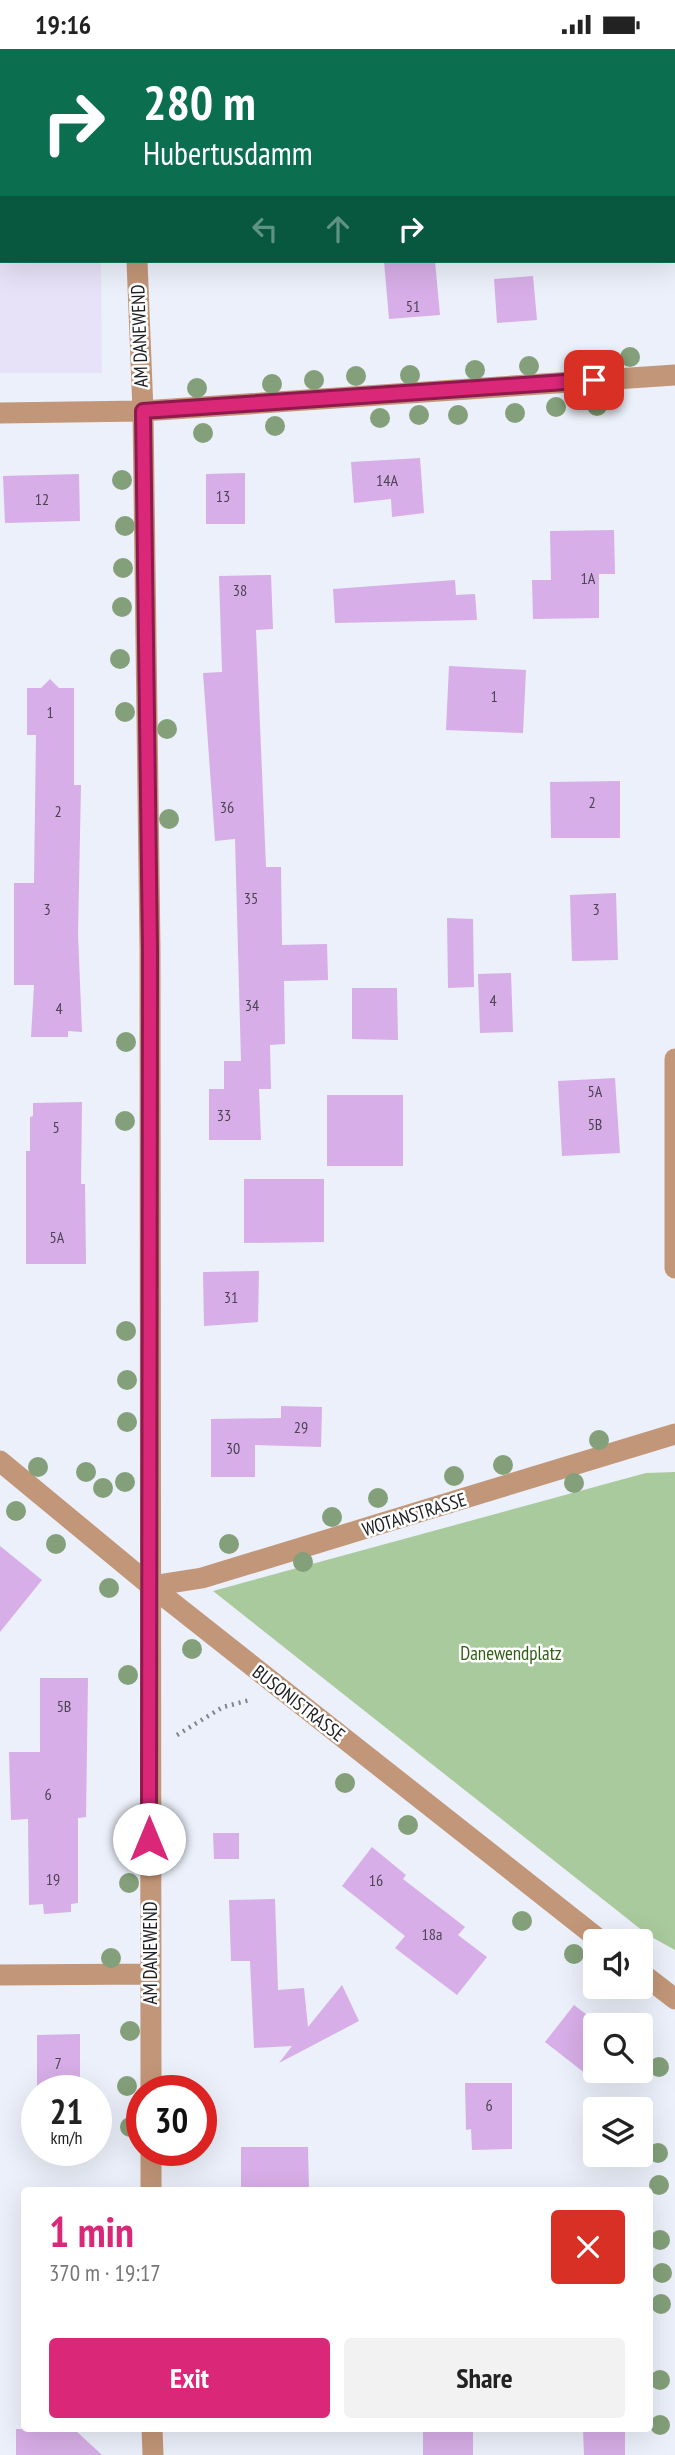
<!DOCTYPE html>
<meta charset="utf-8">
<style>
body{margin:0;font-family:"PT Sans Narrow",sans-serif;background:#f2f2f2;color:#222;height:100vh;display:flex;flex-direction:column;font-size:26px;white-space:nowrap}
*{box-sizing:border-box;margin:0}
p{font-size:23px;color:#767676}
.icon{flex:none;width:38px;height:38px;fill:none;stroke:currentColor;stroke-width:2;stroke-linecap:round;stroke-linejoin:round}
.map{position:relative;flex:1;overflow:hidden}
.details{position:absolute;left:21px;top:2138px;width:632px;height:245px;display:flex;flex-direction:column;background:#fff;border-radius:7px;box-shadow:0 7px 28px #0002}
.details>*{flex:none}
.guide{position:absolute;left:0px;top:0px;width:676px;height:214px;box-shadow:0 7px 28px #0002;background:#0b6e4f;color:#fff;overflow:hidden}
.controls{position:absolute;left:583px;top:1880px;display:grid;gap:14px}
.controls a{display:grid;place-items:center;width:70px;height:70px;border-radius:7px;background:#fff;box-shadow:0 7px 28px #0002;font-size:35px}
.speed{position:absolute;left:21px;top:2026px;display:flex;gap:14px;font-size:35px;font-weight:700;text-align:center}
.speed>*{display:grid;place-content:center;width:91px;height:91px;border-radius:50%;background:#fff;box-shadow:0 7px 28px #0002;line-height:1}
.speed small{font-size:18px;font-weight:400}
.speed .limit{border:10px solid #d22;background:#fff;color:#111}
.pin{position:absolute;display:grid;place-items:center;width:60px;height:60px;color:#fff;margin:-30px;border-radius:14px;box-shadow:0 4px 10px #0006}
.me{position:absolute;width:77px;margin:-38px;rotate:0deg;stroke-linejoin:round;filter:drop-shadow(0 0 5px #0008)}
.turn{display:flex;align-items:center;gap:24px;height:147px;padding:0 28px;font-size:32px}
.turn .icon{width:91px;height:91px;stroke-width:2.5}
.turn b{display:block;font-size:49px;line-height:60px}
.lanes{display:flex;align-items:center;height:66px;padding:0 28px;background:#0003;justify-content:center;gap:35px;direction:ltr}
.lanes .off{opacity:.35}
.round{display:grid;place-items:center;flex:none;width:74px;height:74px;border-radius:7px;background:#f2f2f2}
.overview{display:flex;align-items:center;justify-content:space-between;height:119px;padding:0 28px}
h1{font-size:42px;font-weight:700;line-height:52px;color:#db2777}
.action{display:flex;gap:14px;margin-top:auto;padding:14px 28px}
.action a{flex:1;height:80px;border-radius:7px;background:#db2777;color:#fff;font-size:28px;font-weight:700;line-height:80px;text-align:center}
.action a+a{background:#f2f2f2;color:#222}
.status{display:flex;justify-content:space-between;align-items:center;height:49px;padding:0 35px;background:#fff;direction:ltr}
.status svg{height:19px;fill:currentColor}
.map>svg:first-child{display:block}
.commercial{fill:#e8e2f8}
.green{fill:#a9ca9c}
.building{fill:#d7aee7}
.lines{fill:none;stroke-linecap:round;stroke-linejoin:round}
.path{stroke:#81858b;stroke-width:4.5;stroke-dasharray:2 5;stroke-linecap:butt}
.minor{stroke:#c29678;stroke-width:21}
.tree{fill:#83a07a}
.route-casing{stroke:#8e194d;stroke-width:18}
.route{stroke:#db2777;stroke-width:12}
.labels{text-anchor:middle;dominant-baseline:central;stroke-width:5;stroke-linejoin:round;paint-order:stroke}
.number-label{font-size:16px;fill:#4c4353}
.street-label{font-size:19px;fill:#1d1f22;stroke:#fff}
.park-label{font-size:19px;fill:#2e5f12;stroke:#fff}
</style>
<div class="status"><b>19:16</b><svg viewBox="0 0 49 12"><path d="M0 12V9h3v3zM5 12V6h3v6zM10 12V3h3v9zM15 12V0h3v12zM26 1h20v11H26zM47 4h2v5h-2z"/></svg></div>
<div class="map">
<svg width="675" height="2406" viewBox="0 0 675 2406">
<rect width="100%" height="100%" fill="#ebf0fa"/>
<path class="commercial" d="M0,3L2,212H101L102,324H0Z"/>
<path class="green" d="M675,1423V1901L648,1886L213,1542L646,1424Z"/>
<path class="building" d="M384,212H435L440,266L389,270Z
M533,227L537,271L497,274L494,230Z
M420,409L424,464L392,468L391,450L354,454L351,413Z
M245,424V475H206V425Z
M79,425L80,472L5,474L3,427Z
M614,481L615,525H599V569L533,570L532,531H551L550,482Z
M271,526L273,580L256,581L266,818H281L282,896L327,895L328,931L284,932L285,995L270,996L271,1040H259L261,1091H209V1040H224V1012H241L235,790L215,792L203,624L222,623L219,527Z
M455,531L456,546L475,545L477,571L335,574L333,540Z
M449,617L526,621L523,684L446,681Z
M50,630L59,639H74V736H81L78,885L82,983L68,982V988H31L34,936H14V834H34L36,686H27V639H41Z
M620,732V789H551L550,733Z
M616,844L618,911L572,912L570,846Z
M447,869L473,870L474,938L448,939Z
M511,924L513,983L480,984L478,925Z
M352,939H397L398,991L352,990Z
M615,1029L620,1104L562,1107L558,1032Z
M327,1046H403V1117H327Z
M82,1053L81,1135H85L86,1215H26V1102H30V1068L33,1067V1054Z
M244,1130H324V1193L244,1194Z
M259,1222L258,1273L204,1277L203,1223Z
M281,1357L322,1358L321,1398L255,1396V1428H211V1370L281,1369Z
M0,1497L42,1531L0,1583Z
M40,1629H88L86,1768L78,1769V1854L71,1855V1863L44,1865L43,1855L29,1856L28,1770L11,1771L9,1703H40Z
M213,1784H239V1810H214Z
M372,1798L406,1826L403,1830L465,1878L458,1886L487,1908L457,1946L395,1899L405,1887L342,1837Z
M275,1850L278,1941L304,1939L308,1978L342,1936L359,1972L279,2014L292,1997L254,1999L250,1912H231L229,1851Z
M574,1956L595,1972V2032L545,1993Z
M80,1985V2042H37V1986Z
M465,2034H512V2100L472,2101L471,2080L466,2081Z
M241,2098H308L309,2142H241Z
M16,2380H74L102,2406H16Z
M423,2380H473V2406H423Z
M583,2380H625V2406H584Z"/>
<g class="lines">
<path class="path" d="M177,1686L223,1658L250,1651"/>
<path class="minor" d="M130,0V2
M0,119H2
M137,212L143,362L150,900L151,2042
M0,364L143,362L675,326
M675,1010V1219
M0,1412L151,1537L601,1892
M151,1537L202,1529L675,1385
M640,1923L675,1950
M0,1926L150,1925
M151,2102V2142
M152,2380L153,2406"/>
</g>
<g class="tree">
<circle cx="630" cy="308" r="10"/>
<circle cx="577" cy="312" r="10"/>
<circle cx="529" cy="317" r="10"/>
<circle cx="475" cy="321" r="10"/>
<circle cx="410" cy="326" r="10"/>
<circle cx="356" cy="327" r="10"/>
<circle cx="314" cy="331" r="10"/>
<circle cx="272" cy="335" r="10"/>
<circle cx="197" cy="339" r="10"/>
<circle cx="597" cy="357" r="10"/>
<circle cx="556" cy="358" r="10"/>
<circle cx="515" cy="364" r="10"/>
<circle cx="419" cy="366" r="10"/>
<circle cx="458" cy="366" r="10"/>
<circle cx="380" cy="369" r="10"/>
<circle cx="275" cy="377" r="10"/>
<circle cx="203" cy="384" r="10"/>
<circle cx="122" cy="431" r="10"/>
<circle cx="125" cy="477" r="10"/>
<circle cx="123" cy="519" r="10"/>
<circle cx="122" cy="558" r="10"/>
<circle cx="120" cy="610" r="10"/>
<circle cx="125" cy="663" r="10"/>
<circle cx="167" cy="680" r="10"/>
<circle cx="169" cy="770" r="10"/>
<circle cx="126" cy="993" r="10"/>
<circle cx="125" cy="1072" r="10"/>
<circle cx="126" cy="1282" r="10"/>
<circle cx="127" cy="1331" r="10"/>
<circle cx="127" cy="1373" r="10"/>
<circle cx="599" cy="1391" r="10"/>
<circle cx="503" cy="1416" r="10"/>
<circle cx="38" cy="1418" r="10"/>
<circle cx="86" cy="1423" r="10"/>
<circle cx="454" cy="1427" r="10"/>
<circle cx="125" cy="1433" r="10"/>
<circle cx="574" cy="1434" r="10"/>
<circle cx="103" cy="1439" r="10"/>
<circle cx="378" cy="1449" r="10"/>
<circle cx="16" cy="1462" r="10"/>
<circle cx="332" cy="1468" r="10"/>
<circle cx="56" cy="1495" r="10"/>
<circle cx="229" cy="1495" r="10"/>
<circle cx="303" cy="1513" r="10"/>
<circle cx="109" cy="1539" r="10"/>
<circle cx="192" cy="1600" r="10"/>
<circle cx="128" cy="1626" r="10"/>
<circle cx="345" cy="1734" r="10"/>
<circle cx="408" cy="1776" r="10"/>
<circle cx="129" cy="1834" r="10"/>
<circle cx="522" cy="1872" r="10"/>
<circle cx="574" cy="1905" r="10"/>
<circle cx="111" cy="1909" r="10"/>
<circle cx="130" cy="1982" r="10"/>
<circle cx="659" cy="2018" r="10"/>
<circle cx="127" cy="2037" r="10"/>
<circle cx="130" cy="2078" r="10"/>
<circle cx="658" cy="2104" r="10"/>
<circle cx="659" cy="2136" r="10"/>
<circle cx="660" cy="2191" r="10"/>
<circle cx="662" cy="2224" r="10"/>
<circle cx="661" cy="2255" r="10"/>
<circle cx="660" cy="2331" r="10"/>
<circle cx="660" cy="2376" r="10"/>
</g>
<g class="lines">
<defs>
<path id="route" d="M149,1790L150,900L143,362L594,331"/>
</defs>
<use href="#route" class="route-casing"/>
<use href="#route" class="route"/>
</g>
<g class="labels">
<g class="number-label">
<text x="413" y="257">51</text>
<text x="387" y="431">14A</text>
<text x="223" y="447">13</text>
<text x="42" y="450">12</text>
<text x="588" y="529">1A</text>
<text x="240" y="541">38</text>
<text x="494" y="647">1</text>
<text x="50" y="663">1</text>
<text x="592" y="753">2</text>
<text x="227" y="758">36</text>
<text x="58" y="762">2</text>
<text x="251" y="849">35</text>
<text x="47" y="860">3</text>
<text x="596" y="860">3</text>
<text x="493" y="951">4</text>
<text x="252" y="956">34</text>
<text x="59" y="959">4</text>
<text x="595" y="1042">5A</text>
<text x="224" y="1066">33</text>
<text x="595" y="1075">5B</text>
<text x="56" y="1078">5</text>
<text x="57" y="1188">5A</text>
<text x="231" y="1248">31</text>
<text x="301" y="1378">29</text>
<text x="233" y="1399">30</text>
<text x="64" y="1657">5B</text>
<text x="48" y="1745">6</text>
<text x="53" y="1830">19</text>
<text x="376" y="1831">16</text>
<text x="432" y="1885">18a</text>
<text x="58" y="2014">7</text>
<text x="489" y="2056">6</text>
</g>
<g class="street-label">
<text transform="translate(139 287) rotate(-92)">AM DANEWEND</text>
<text transform="translate(414 1465) rotate(-17)">WOTANSTRASSE</text>
<text transform="translate(299 1654) rotate(38)">BUSONISTRASSE</text>
<text transform="translate(150 1904) rotate(-90)">AM DANEWEND</text>
</g>
<g class="park-label">
<text x="511" y="1604">Danewendplatz</text>
</g>
</g>
</svg>
<div class="controls">
<a><svg class="icon" aria-label="sound" viewBox="0 0 24 24"><path d="M4 9h4l5-4v14l-5-4H4zM17 9q2 3 0 6"/></svg></a>
<a><svg class="icon" aria-label="search" viewBox="0 0 24 24"><circle cx="10" cy="10" r="6"/><path d="M15 15l6 6"/></svg></a>
<a><svg class="icon" aria-label="layers" viewBox="0 0 24 24"><path d="M12 4l9 5-9 5-9-5zM3 14l9 5 9-5"/></svg></a>
</div>
<div class="speed"><div>21<small>km/h</small></div><div class="limit">30</div></div>
<div class="pin" style="left:594px;top:331px;background:#d93025"><svg class="icon" aria-label="arrive" viewBox="0 0 24 24"><path d="M6 21V4h12l-3 4 3 4H6"/></svg></div>
<svg class="me" style="left:149px;top:1790px" viewBox="-20 -20 40 40"><circle r="19" fill="#fff"/><path d="M0-13L10 11 0 6-10 11z" fill="#db2777"/></svg>
<div class="guide">
<div class="turn"><svg class="icon" aria-label="right" viewBox="0 0 24 24"><path d="M7 20v-9h11M14 6l5 5-5 5"/></svg><div><b>280 m</b>Hubertusdamm</div></div>
<div class="lanes"><svg class="icon off" aria-label="left" viewBox="0 0 24 24"><path d="M17 20v-9H6M10 6l-5 5 5 5"/></svg><svg class="icon off" aria-label="ahead" viewBox="0 0 24 24"><path d="M12 20V5M6 11l6-6 6 6"/></svg><svg class="icon" aria-label="right" viewBox="0 0 24 24"><path d="M7 20v-9h11M14 6l5 5-5 5"/></svg></div>
</div>
<section class="details">
<div class="overview"><div><h1>1 min</h1><p>370 m · 19:17</p></div><a class="round" style="background:#d93025;color:#fff"><svg class="icon" aria-label="close" viewBox="0 0 24 24"><path d="M6 6l12 12M18 6L6 18"/></svg></a></div>
<div class="action"><a>Exit</a><a>Share</a></div>
</section>
</div>
